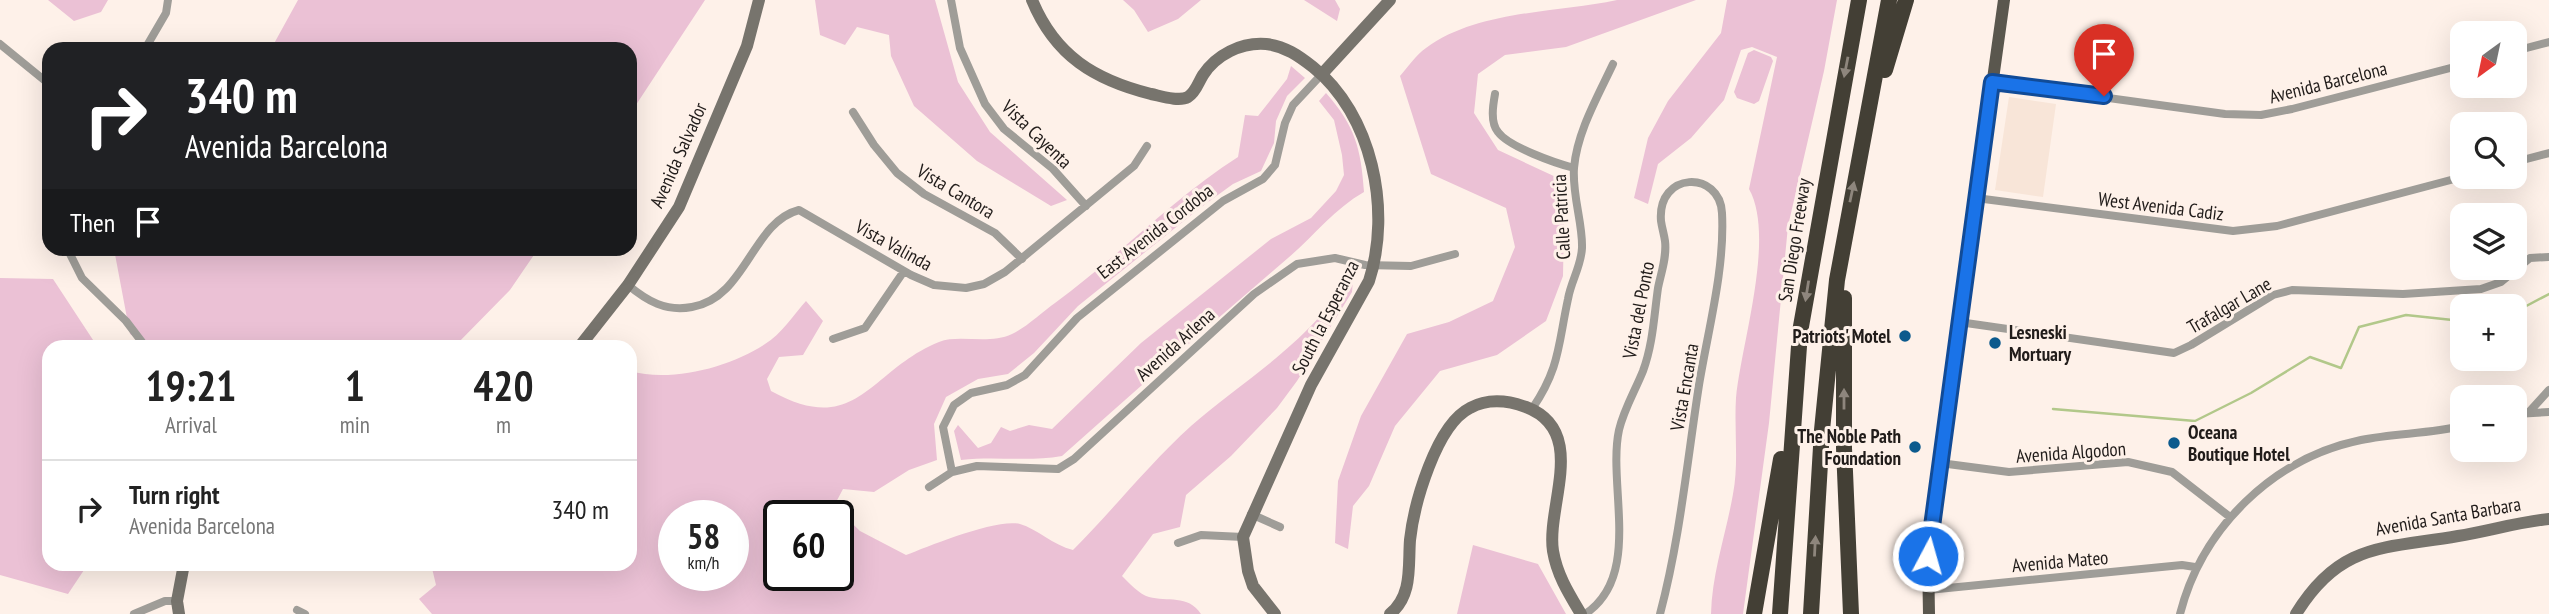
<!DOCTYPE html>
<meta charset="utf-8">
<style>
body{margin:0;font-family:"PT Sans Narrow",sans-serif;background:#f6f6f6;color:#222;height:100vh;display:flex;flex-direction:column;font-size:26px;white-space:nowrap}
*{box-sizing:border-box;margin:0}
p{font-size:23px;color:#767676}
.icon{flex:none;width:38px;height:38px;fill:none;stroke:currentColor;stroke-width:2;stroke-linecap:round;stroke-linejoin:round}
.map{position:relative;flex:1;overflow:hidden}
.side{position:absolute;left:42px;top:340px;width:595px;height:231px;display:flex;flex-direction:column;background:#fff;border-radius:21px;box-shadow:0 7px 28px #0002}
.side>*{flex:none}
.banner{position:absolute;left:42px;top:42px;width:595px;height:214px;border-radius:21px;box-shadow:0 7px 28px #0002;background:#202124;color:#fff;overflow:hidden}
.needle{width:46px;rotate:213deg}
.buttons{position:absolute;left:2450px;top:21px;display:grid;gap:14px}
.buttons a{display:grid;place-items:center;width:77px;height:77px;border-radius:14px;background:#fff;box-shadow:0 7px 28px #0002;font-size:35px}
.speed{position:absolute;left:658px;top:500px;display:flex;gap:14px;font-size:35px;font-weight:700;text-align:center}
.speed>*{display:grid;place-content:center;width:91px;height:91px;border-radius:50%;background:#fff;box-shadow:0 7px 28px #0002;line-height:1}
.speed small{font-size:18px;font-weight:400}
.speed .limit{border:4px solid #111;border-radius:10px;background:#fff;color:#111}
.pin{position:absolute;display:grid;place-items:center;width:60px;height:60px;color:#fff;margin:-72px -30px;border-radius:50% 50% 50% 0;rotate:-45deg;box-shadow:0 0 7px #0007}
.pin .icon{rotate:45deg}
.me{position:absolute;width:77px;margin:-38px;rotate:6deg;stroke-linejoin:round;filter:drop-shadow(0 0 5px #0008)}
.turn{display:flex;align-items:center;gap:24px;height:147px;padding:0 28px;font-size:32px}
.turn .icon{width:91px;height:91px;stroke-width:2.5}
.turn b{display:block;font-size:49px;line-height:60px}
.then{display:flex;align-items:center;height:66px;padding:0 28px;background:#0003;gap:14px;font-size:26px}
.eta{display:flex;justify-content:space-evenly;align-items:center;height:119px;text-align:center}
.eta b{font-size:42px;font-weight:700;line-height:49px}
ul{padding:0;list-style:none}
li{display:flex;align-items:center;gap:21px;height:98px;padding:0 28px;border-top:2px solid #e0e0e0}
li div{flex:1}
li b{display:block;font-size:26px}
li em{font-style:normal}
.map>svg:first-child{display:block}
.built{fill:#f8e5d8}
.green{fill:#ebc1d5;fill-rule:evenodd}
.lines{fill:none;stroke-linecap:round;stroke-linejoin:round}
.stream{stroke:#b2c88a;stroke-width:2.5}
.street{stroke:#9f9d98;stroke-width:8}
.secondary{stroke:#77746d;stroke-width:12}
.primary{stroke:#5a574e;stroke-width:12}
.highway{stroke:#433f35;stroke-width:16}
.oneway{fill:#8e867d}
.route-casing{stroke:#114b97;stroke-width:18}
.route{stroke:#1a73e8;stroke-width:12}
.poi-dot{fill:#0c5a8d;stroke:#fef1e9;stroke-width:2.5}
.labels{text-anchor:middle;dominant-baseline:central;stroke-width:6;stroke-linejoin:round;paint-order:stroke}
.street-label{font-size:19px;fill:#211c1a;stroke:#fef1e9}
.poi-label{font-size:19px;font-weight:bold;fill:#211c1a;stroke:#fef1e9;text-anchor:start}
</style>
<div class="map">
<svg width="2549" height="614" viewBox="0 0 2549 614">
<rect width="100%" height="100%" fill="#fef1e9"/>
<path class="built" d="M2009,97L2056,104L2043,197L1995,190Z"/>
<path class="green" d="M48,0H108L101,12L74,21Z
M298,0H705L630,114V49H271Z
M815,0H935L958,82L990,132L1067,200L1051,206L977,161L914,106L891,56L889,35L857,27L845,45L820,35Z
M1123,0H1201L1178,19L1148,32L1134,10Z
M1304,0H1335L1340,9L1337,21Z
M1617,0H1696L1566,47L1505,55L1478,74L1474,113L1498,150L1558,178L1564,223L1563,276L1546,321L1497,355L1440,371L1395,426L1369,486L1353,506L1348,549L1335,543L1338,481L1361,416L1407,334L1449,322L1493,301L1515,247L1506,208L1431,174L1400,76C1408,67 1416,55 1426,48C1478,10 1556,13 1617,0Z
M1727,0H1837L1824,71L1788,226L1769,423L1743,614H1711C1712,573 1726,534 1733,494C1739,463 1734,430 1736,398C1741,344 1776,237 1749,189L1777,57L1752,47L1741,50L1724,100L1691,138L1658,164L1648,204L1634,198L1648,138L1668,101L1721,33Z
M1754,50L1771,57L1773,61L1759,101L1754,104L1737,98L1734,92L1748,53Z
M1291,66L1305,78L1287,96L1276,121L1274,143L1261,171L1233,184L1200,208L1078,306L1034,353L1008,374L978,379L946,397L934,424L937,460L909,470L874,492L843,489L834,506L860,531L906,555C929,546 997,518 1020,524C1037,529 1053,545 1073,550C1113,510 1149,464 1191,426C1243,380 1316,339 1348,275L1353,279L1352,292L1297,381L1277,408L1231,456L1186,495L1180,527L1153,534L1122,576C1128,582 1140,595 1149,597C1167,602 1188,594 1201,614H432L419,599L436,585L431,564H630V371C671,383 730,367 765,344C781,335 794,314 806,301L823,321L803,355L779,357L767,379L771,391C858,439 869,370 939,342C959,334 989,345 1012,334C1027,327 1042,312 1055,303C1118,257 1172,199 1238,157L1245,115L1258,116L1287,79ZM733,516V576H674V516ZM838,516V576H779V516Z
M1326,93C1355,126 1361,148 1364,192C1334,209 1314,236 1288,258C1212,323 1137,389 1062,456C1029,462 995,456 961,460L954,431L958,425L978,448L991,443L1001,427L1010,431L1029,425L1052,429L1141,343L1271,239L1311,218L1336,191L1344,175L1342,155L1334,120L1319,101Z
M114,249H538L510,290L455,346H149L130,334Z
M0,278L53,279L97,346H49V564H88L68,594L0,575Z
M1473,545L1538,564L1566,614H1457Z"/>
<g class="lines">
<path class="stream" d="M2515,312L2549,294
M2053,409L2195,421L2251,393L2310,357L2341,368L2359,327L2406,315L2462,321"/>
<path class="street" d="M951,0L960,48L985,104L1004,129L1053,169L1086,206
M0,44L49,84
M145,49L166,13L168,0
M2515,51L2549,42
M1992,82L2225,114L2261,115L2292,109L2462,65
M1495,94C1493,105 1490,122 1498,132C1509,147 1555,163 1574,168
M853,112L874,145L897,173L924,194L995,233L1022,259
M2515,162L2549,153
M1976,198L2233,231L2277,226L2462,177
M67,248L82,278L126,321L145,346
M628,285C647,301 666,312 692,307C746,298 752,222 799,210L911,275L934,285L966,288L984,284L1005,272L1134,166L1147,146
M1959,322L2174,353L2191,345L2273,295L2292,290L2403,294L2481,289L2501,282L2530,258L2549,257
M833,339L865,328L904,271
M1532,409C1560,368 1558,345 1568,299C1571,281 1581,267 1582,248C1583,224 1572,195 1574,168C1577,132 1598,96 1613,64
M2530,411L2549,390
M2515,414L2549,412
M1940,463L2009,472L2128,462L2172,472L2230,517
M952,472L943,427L954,405L971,393L1007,385L1025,375L1077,318L1223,201L1263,179L1275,165L1285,123L1293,105L1322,74
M929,487L952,472L977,466L1058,469L1074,459L1254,294L1297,264L1335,258L1365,265L1411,266L1455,254
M1251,514L1280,527
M1178,543L1201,535L1243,537
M1928,590L2182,565L2195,567
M297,610L305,614
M134,614L165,601H177
M1585,614C1643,576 1607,485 1619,430C1624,409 1635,391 1643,371C1653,344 1654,316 1658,288C1661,273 1667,257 1665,241C1664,234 1662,228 1661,221C1657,171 1720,170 1722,213C1725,269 1708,330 1699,385C1687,462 1680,539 1660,614
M2180,614C2202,528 2273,458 2361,440C2394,433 2429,434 2462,426"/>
<path class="secondary" d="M1032,0C1055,56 1095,80 1151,94C1161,96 1179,102 1188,97C1196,92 1198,83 1203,75C1216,55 1241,42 1266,44C1285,46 1299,56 1313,67C1372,114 1392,210 1369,281L1311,385L1243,537L1248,571L1253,586L1275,614
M1322,74L1390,0
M580,346L628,285L679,207L747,46L759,0
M179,614L177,601L184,564
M1390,614C1413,595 1408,566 1410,540C1414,504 1436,425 1470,408C1488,398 1507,400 1526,407C1589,431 1546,506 1553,551C1557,575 1569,594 1581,614
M2296,614C2340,542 2384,549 2458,536C2489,531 2518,522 2549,519"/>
<path class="primary" d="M1929,614L1928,556L1932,517L2004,0"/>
<path class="highway" d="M1885,70L1906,0
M1844,298V448L1851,614
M1754,614L1781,459
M1780,614L1800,332L1859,0
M1811,614L1822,430L1837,280L1889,0"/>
</g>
<defs><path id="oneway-solid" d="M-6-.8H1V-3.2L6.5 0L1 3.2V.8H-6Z" transform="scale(1.75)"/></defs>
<g class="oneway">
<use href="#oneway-solid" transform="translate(1846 67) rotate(101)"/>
<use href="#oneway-solid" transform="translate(1852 192) rotate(-78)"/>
<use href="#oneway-solid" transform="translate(1807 291) rotate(99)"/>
<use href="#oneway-solid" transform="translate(1844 399) rotate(-90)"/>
<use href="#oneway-solid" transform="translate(1815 546) rotate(-87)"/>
</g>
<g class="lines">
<defs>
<path id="route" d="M1928,556L1992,82L2104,96"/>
</defs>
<use href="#route" class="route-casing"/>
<use href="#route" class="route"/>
</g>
<g class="poi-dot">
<circle cx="1905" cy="336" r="7"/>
<circle cx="1995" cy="343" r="7"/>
<circle cx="2174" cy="443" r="7"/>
<circle cx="1915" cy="447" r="7"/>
</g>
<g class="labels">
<g class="street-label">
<text transform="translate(2328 82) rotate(-14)">Avenida Barcelona</text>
<text transform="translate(1037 134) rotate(44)">Vista Cayenta</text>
<text transform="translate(678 155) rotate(-66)">Avenida Salvador</text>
<text transform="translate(956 191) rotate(31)">Vista Cantora</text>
<text transform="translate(2161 206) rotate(7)">West Avenida Cadiz</text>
<text transform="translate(1561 217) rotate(-93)">Calle Patricia</text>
<text transform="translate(1155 231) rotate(-38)">East Avenida Cordoba</text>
<text transform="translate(1794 240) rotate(-81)">San Diego Freeway</text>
<text transform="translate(894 245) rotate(29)">Vista Valinda</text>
<text transform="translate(2229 305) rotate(-30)">Trafalgar Lane</text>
<text transform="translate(1638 310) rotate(-79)">Vista del Ponto</text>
<text transform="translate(1325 317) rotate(-63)">South la Esperanza</text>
<text transform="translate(1175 344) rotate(-42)">Avenida Arlena</text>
<text transform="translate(1684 387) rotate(-80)">Vista Encanta</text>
<text transform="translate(2071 452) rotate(-4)">Avenida Algodon</text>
<text transform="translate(2448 516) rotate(-10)">Avenida Santa Barbara</text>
<text transform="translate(2060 561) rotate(-5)">Avenida Mateo</text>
</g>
<g class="poi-label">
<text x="2009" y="332">Lesneski<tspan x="2009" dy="22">Mortuary</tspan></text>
<text x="1891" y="336" text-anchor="end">Patriots' Motel</text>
<text x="2188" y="432">Oceana<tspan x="2188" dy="22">Boutique Hotel</tspan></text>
<text x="1901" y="436" text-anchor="end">The Noble Path<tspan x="1901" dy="22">Foundation</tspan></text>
</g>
</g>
</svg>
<div class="buttons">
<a><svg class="needle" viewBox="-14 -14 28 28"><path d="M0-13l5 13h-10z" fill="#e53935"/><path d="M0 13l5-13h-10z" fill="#767676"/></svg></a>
<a><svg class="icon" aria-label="search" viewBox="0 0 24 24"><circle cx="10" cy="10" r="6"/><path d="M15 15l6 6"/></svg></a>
<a><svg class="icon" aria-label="layers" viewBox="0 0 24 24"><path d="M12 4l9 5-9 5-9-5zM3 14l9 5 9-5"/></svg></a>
<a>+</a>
<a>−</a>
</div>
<div class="speed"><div>58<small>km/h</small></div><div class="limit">60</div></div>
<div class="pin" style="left:2104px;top:96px;background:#d93025"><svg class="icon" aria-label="arrive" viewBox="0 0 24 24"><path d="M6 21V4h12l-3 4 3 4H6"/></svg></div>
<svg class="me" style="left:1928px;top:556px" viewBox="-20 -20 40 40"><circle r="17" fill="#1a73e8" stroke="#fff" stroke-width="3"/><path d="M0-11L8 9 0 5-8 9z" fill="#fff"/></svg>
<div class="banner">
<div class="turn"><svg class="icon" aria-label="right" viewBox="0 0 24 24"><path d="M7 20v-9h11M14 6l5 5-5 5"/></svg><div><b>340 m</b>Avenida Barcelona</div></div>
<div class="then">Then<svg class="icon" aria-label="arrive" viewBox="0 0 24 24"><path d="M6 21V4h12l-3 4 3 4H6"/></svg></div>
</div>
<section class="side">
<div class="eta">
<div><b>19:21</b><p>Arrival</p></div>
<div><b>1</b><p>min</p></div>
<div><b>420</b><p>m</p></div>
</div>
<ul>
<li><svg class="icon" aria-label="right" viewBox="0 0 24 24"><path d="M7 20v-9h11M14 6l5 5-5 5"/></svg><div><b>Turn right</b><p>Avenida Barcelona</p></div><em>340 m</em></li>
</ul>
</section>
</div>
